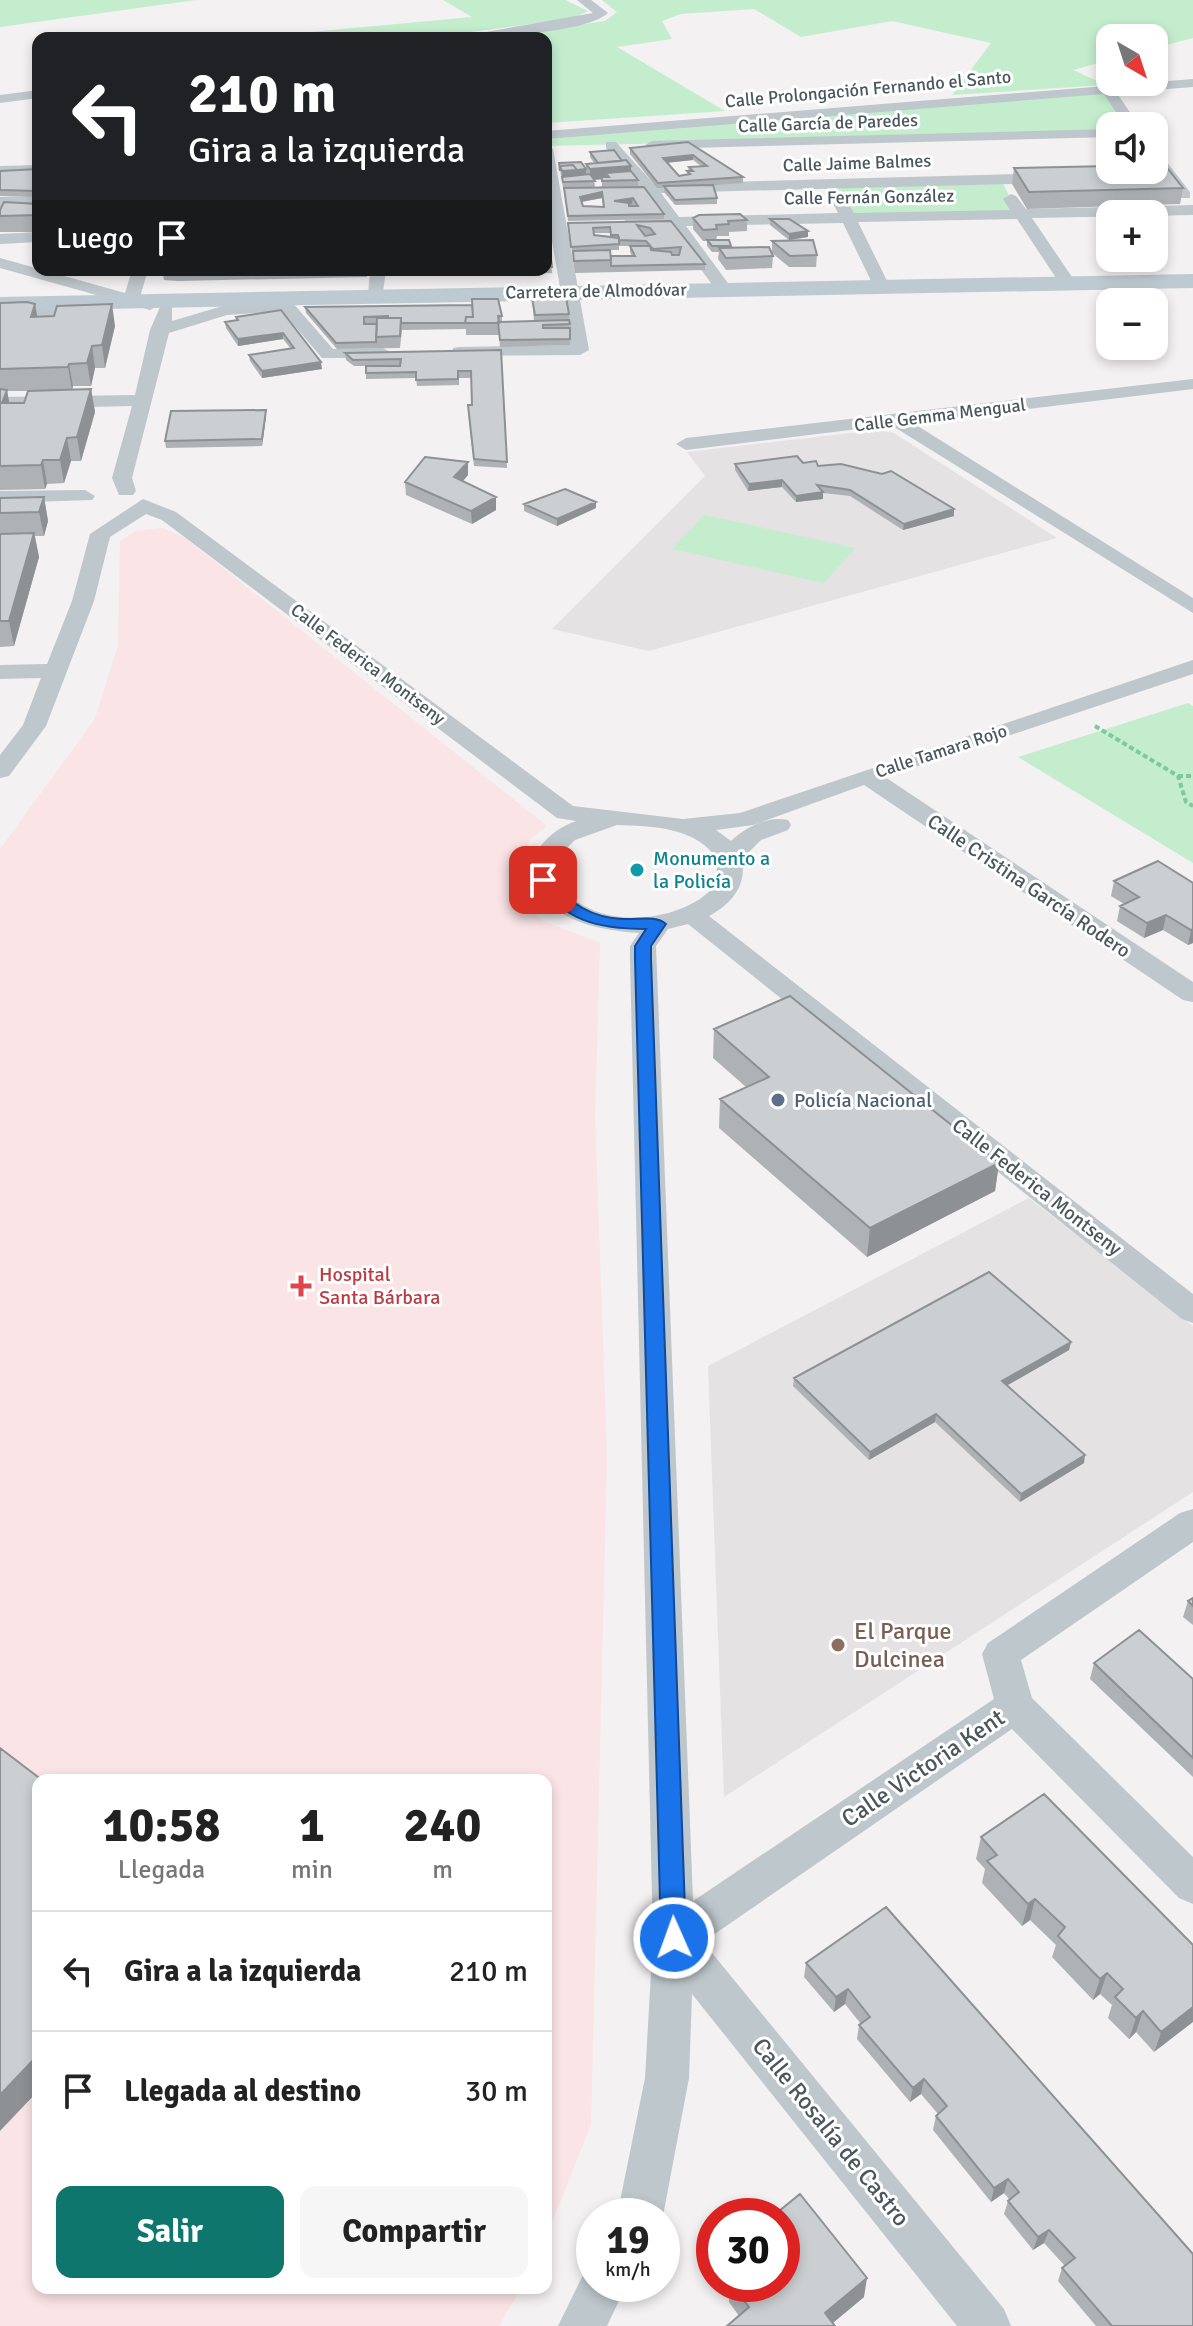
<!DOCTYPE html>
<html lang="es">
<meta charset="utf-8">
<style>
body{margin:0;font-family:Signika,sans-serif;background:#f6f6f6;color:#222;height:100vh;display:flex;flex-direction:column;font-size:30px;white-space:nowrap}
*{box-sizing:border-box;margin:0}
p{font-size:26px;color:#767676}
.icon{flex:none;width:44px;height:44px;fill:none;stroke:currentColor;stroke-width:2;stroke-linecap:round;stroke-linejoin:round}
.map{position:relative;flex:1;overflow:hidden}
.sheet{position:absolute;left:32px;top:1774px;width:520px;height:520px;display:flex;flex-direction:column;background:#fff;border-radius:16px;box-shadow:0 4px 12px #0003}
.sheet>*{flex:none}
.top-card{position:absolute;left:32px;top:32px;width:520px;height:244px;border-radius:16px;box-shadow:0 4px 12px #0003;background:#202124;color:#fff;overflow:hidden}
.needle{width:52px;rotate:141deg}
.buttons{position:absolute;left:1096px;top:24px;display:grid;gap:16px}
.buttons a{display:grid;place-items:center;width:72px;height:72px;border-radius:16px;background:#fff;box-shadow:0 4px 12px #0003;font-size:40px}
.speed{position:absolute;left:576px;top:2198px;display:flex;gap:16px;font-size:40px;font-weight:700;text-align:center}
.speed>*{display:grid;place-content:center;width:104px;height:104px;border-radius:50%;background:#fff;box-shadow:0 4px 12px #0003;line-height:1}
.speed small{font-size:20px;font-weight:400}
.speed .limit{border:12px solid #d22;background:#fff;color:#111}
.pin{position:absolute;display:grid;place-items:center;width:68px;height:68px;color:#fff;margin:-34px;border-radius:16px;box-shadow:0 4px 12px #0006}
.me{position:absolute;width:88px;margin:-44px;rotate:358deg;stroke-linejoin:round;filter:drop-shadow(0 0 6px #0008)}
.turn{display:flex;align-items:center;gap:28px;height:168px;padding:0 24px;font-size:36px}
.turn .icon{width:104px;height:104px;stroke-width:2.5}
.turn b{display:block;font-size:56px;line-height:68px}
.then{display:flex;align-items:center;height:76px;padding:0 24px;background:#0003;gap:16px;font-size:30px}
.eta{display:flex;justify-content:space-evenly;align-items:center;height:136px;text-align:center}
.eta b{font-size:48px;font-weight:800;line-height:56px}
.button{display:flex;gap:16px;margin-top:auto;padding:16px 24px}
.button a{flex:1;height:92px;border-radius:16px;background:#0f766e;color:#fff;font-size:32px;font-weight:800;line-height:92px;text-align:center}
.button a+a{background:#f6f6f6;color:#222}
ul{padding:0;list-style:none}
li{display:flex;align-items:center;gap:24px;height:120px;padding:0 24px;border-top:2px solid #e0e0e0}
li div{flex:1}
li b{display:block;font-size:30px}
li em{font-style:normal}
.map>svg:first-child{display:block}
.education{fill:#e4e2e2}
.medical{fill:#fae4e5}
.green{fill:#c3edcd}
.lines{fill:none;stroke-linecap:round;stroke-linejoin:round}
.path{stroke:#7dc999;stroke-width:4;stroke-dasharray:5 3;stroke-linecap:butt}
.street{fill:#bec7cc;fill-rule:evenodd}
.secondary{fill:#becad1;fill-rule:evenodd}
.wall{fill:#afb2b5;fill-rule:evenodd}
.shaded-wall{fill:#8e9193}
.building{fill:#cbcfd2;stroke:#8e9193;stroke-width:2;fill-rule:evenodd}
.route{fill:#1a73e8;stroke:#114b97;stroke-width:2}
.culture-dot{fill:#0f9aa8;stroke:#fff;stroke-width:3}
.service-dot{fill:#5c6f8a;stroke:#fff;stroke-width:3}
.health-dot{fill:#e0444e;stroke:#fff;stroke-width:3}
.education-dot{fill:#8d6e63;stroke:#fff;stroke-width:3}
.labels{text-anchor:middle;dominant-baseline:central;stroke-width:6;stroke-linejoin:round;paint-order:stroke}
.far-street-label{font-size:18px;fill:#4a575d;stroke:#fff}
.culture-label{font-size:20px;fill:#0d838f;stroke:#fff;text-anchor:start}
.street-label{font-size:20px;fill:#4a575d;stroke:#fff}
.service-label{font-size:20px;fill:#4e5e75;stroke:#fff;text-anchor:start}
.health-label{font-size:20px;fill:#be3a42;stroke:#fff;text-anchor:start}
.near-education-label{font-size:24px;fill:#785e54;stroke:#fff;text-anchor:start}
.near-street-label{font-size:24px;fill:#4a575d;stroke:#fff}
</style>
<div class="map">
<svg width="1193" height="2326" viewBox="0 0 1193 2326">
<rect width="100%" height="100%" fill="#f3f1f1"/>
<path class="education" d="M877,430L894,433L1057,538L649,651L552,629L705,476L687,452Z
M1029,1198L1193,1326V1492L724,1797L708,1366Z"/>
<path class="medical" d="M163,528L184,537L547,826L530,839L514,872L518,894L543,921L600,943L595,1116L607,1456L591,2125L546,2237V1780H38V2288H521L499,2326H0V849L95,719L118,645L120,542L135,531Z"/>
<path class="green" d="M0,0H196L0,27Z
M443,0H565L588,11L573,18L427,38H246L472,17Z
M602,0H1193V38L1154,48V38H1110V60L1073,70L1106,85L952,95L991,43L892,21L801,37L754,9L681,14L662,21L672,39L617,47L725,111L546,123V38H490L605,21L617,12Z
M1110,93L1132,126H1110V133L546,146V135Z
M1001,179L1018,214L846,218L834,184Z
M704,515L855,548L824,583L672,549Z
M1188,703L1193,706V863L1018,757Z"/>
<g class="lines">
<path class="path" d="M1095,726L1178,776L1186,802L1193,806
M1178,776H1193"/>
<path class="street" d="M577,0H591L608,13C587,33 485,38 452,38L593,13Z
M1193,79V87L1117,93L1139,126H1125L1104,94L546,139V131Z
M38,90V98L0,103V95Z
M1110,129V137L652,149L645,145L652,141Z
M606,142H616L654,184L1052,173L1060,178L1052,183L661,193L679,217L838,213L833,203L841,198L846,200L854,213L1010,210L1003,199L1011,194L1016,196L1026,209L1193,205V215L1032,218L1076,283L1068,288L1062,287L1017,219L858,222L890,287L882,292L874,287L843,223L686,226L733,290L725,295L719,294L670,227L625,226V220L663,218L645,193H599V187L604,185H638L606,148Z
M546,145L553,149L589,350L580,355L453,356V348L459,347L570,345L546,207Z
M1154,151L1159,152L1190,192V198H1180L1154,165Z
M38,165V173L0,176V166Z
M38,196V206L0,207V197Z
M38,232V242L0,244V234Z
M0,258L125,293L132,270H148L140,297L159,305L150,310L0,268Z
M370,270H386L382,299L376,300L368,295Z
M286,301L292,302L333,349L383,348L392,353L383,358H322L282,311L227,315L169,333L132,478L136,491L133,495H119L112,478L132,406L0,409V397L135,395L150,330L160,307H172V321L226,305Z
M97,306L103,307V315L0,319V309Z
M1193,379V389L913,423L1193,598V613L891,425L686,450L676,444L686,438Z
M85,490L95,496L92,500L0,503V491Z
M143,499L176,512L573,806L683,819L740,813L1193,660V674L885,777L1193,982V1002L1183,1000L864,785L753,825L716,830L731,841C745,828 768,815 788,820L791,825L788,830L761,840L742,859C747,885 732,904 709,916L1193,1294V1323L1182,1319L688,924L668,929L656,946L693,1901L994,1699L982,1654L988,1643L1180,1513L1193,1509V1542L1021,1660L1032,1698L1193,1857V1904L1179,1898L1012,1729L703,1942L1004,2309L1011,2326H957L692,1994L689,2078L663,2216H617L645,2078L653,1938L630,959V946L639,933C612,931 584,927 561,913C511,885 530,838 576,821L557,818L162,520L146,514L110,537L94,601L46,726L9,776L0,778V755L23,725L41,678L0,679V665L47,664L72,601L90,534ZM617,825C651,826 699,827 718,861L715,886C680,925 592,932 560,884L559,856L575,840Z
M594,2265V2284H627L607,2326H558L587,2267Z"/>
<path class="secondary" d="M1193,274V288L0,311V297Z"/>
</g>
<path class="wall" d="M688,142L743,177V183L703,186L717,198V204L675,205L664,192V188H657L630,154V148ZM693,160L701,166L689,167L687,175L679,176L667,163Z
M590,152L622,161L631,166V171L638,180V186L602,187V179L594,180L595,187L563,188L559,163L586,168V164L594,163L590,157Z
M1014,168L1183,188L1180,204L1027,209L1012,184Z
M38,169V197L0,196V171Z
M644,187L664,214V219L568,221L564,188ZM602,198L603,207L583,206L582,202Z
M38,204V232H0V210Z
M546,218L552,273L420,275L391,274L390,270H546Z
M693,218L747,220V231L729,232V236H717L716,240L731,246V248L773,256L772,268L726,270L718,259L719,252H712L707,246V241H703L693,229Z
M770,219L808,231V237L789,240L770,225Z
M671,221L705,264V270L575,273L568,223ZM594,233H610L611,237L594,235ZM619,246H630V252L632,256H611L608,250H619Z
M772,241L817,255L816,267H789L772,253Z
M148,270H368L367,277L178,281L164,280L163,275L148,276Z
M532,298L569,314L570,345L500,347L499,335H466V329L402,330L400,348L337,349L306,313L305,307L502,316V322L534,321Z
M0,303L35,304L37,317L115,326L105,368H95L91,386H73L72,390L91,389L95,412L81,461H71L64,483L47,484L45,489L0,490ZM7,391H28L24,403H9Z
M281,310L322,369L262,378L250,361L249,355L291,349L283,339L238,346L226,328L225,322L236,320V317Z
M501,350L507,468L474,466L468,412L472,405L471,378H459V385L417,386L416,378L366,379V366H400H354L346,360L345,353Z
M266,416L262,446L166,448L165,441Z
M803,463L818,466L954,516L903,530L850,496L823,493V499L796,502L782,487L748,491L735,470V464Z
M468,475L463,481L496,510L472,524L406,495L405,482Z
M44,497L48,521L44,536H35L39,557L14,646L0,647V498Z
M524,504L596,508L557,526L524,511Z
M1114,881L1193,883V943L1188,945L1163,930L1144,938L1117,921L1120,906L1124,904L1111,896Z
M714,1029L999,1163L995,1191L867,1257L719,1128L720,1099L746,1087L713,1058Z
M1071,1342L1069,1350L1007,1385L1084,1463L1020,1502L935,1422L869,1460L793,1386L794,1378Z
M1193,1598V1625L1183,1617L1188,1601Z
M1094,1663L1193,1679V1777L1090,1679Z
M981,1837L1193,1945L1154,2052L1136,2032L1129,2039L1108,2018L1112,2005L1100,1994L1093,2000L1052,1957L1056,1945L1030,1920L1022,1926L982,1883L985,1869L976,1859Z
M886,1907L1193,2326H1096L1058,2281L1062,2268L1065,2266L1044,2243L1033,2250L1004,2214L1008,2201L1009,2199L1004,2193L991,2202L933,2130L936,2116L938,2114L921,2094L910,2102L857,2039L859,2025L861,2024L845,2004L834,2012L804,1977L806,1963Z
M730,2284L864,2297L833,2323L739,2316L729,2302Z"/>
<path class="shaded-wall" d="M693,155V160L663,163V158Z
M631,166V176L606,173V179L590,180V169Z
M586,169V175L562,177V171Z
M602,192V198L580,202V197Z
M633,198L632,204L614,207V201Z
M808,231V237L789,240V234Z
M35,304L39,326L31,317Z
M112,304L115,326L105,368L102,345Z
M283,333V339L238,346V339Z
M92,346L95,368L91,386L87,363Z
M321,362L322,369L262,378V371Z
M69,364L73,386L72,390L68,367Z
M91,389L95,412L81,461L77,437Z
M7,390L11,413L2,403Z
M266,410V416L262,446V439Z
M67,438L71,461L64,483L60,460Z
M43,460L47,484L45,489L41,465Z
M468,462V475L455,490L454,477Z
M782,480V487L748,491L749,484Z
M823,492V499L796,502V496Z
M44,497L48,521L44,536L39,512Z
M496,497V510L472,524L471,511Z
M596,502V508L557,526V519Z
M954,509V516L903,530L904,524Z
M34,533L39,557L14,646L9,621Z
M1166,915L1163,930L1144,938L1147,923Z
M1193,929V943L1188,945L1191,930Z
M999,1163L995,1191L867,1257L870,1228Z
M1071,1342L1069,1350L1001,1389L1002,1381Z
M936,1414L935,1422L869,1460L870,1452Z
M1085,1455L1084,1463L1020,1502L1021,1494Z
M1035,1899L1030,1920L1022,1926L1028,1904Z
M1107,1973L1100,1994L1093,2000L1100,1979Z
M848,1989L845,2004L834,2012L836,1997Z
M1193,2007V2022L1154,2052L1161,2032Z
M1143,2011L1136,2032L1129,2039L1136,2018Z
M38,2055V2091L0,2131V2095Z
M924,2079L921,2094L910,2102L913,2088Z
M1008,2179L1004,2193L991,2202L994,2188Z
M1049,2230L1044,2243L1033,2250L1038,2237Z
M867,2278L864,2297L829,2326L825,2313Z"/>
<path class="building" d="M688,142L743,177L658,183L630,148ZM693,155L707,166L689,167L693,171H687L690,174L679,176L663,158Z
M614,150L622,161L598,163L590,152Z
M626,160L631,166L590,169L586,164Z
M581,162L586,169L577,170L573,165L560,166V171L559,163Z
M1164,164L1183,188L1029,192L1014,168L1110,166V170H1154V165Z
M573,165L577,170L562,171L560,166Z
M38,169V183L36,184L38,191L0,190V171Z
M631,171L638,180L602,181V177H609L606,173Z
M590,174L595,181L563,182L562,177Z
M713,185L717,198L675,200L664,186Z
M644,187L664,214L568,216L564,188ZM602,192L604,207L583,206L580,197ZM633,198L638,206H629V203L614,201Z
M4,202L38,204V215L0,216V210Z
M740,214L747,220L728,221L729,224L716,225L717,229L703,230L693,218L699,215Z
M770,219H789L808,231L789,234Z
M671,221L705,264L611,266V256H635L630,246H650L651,250L671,252L672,255H679L681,247L653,249L646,241L619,240L618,235H611L610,227L593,228L594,235L619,238V244L571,247L568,223ZM637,225L650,228L655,234L645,236Z
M546,235H548L549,250H546Z
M707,240H729L731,246H712Z
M813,240L817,255L790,256L772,241Z
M769,247L773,256L726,258L719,248Z
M610,250L611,260L574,261L573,251Z
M550,252L552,267H546V253Z
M566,297L569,314L535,315L532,298Z
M472,299H498L502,316H498L499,323H465L466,317H473Z
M27,302L35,304L31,317L54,316L57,306L112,304L102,345L92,346L87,363L69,364L68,367L0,369V303Z
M472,305L473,317H466L465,323H401V318H388V316L364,317V324H377L376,342L336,343L305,307Z
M281,310L321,362L262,371L249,355L294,348L283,333L238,339L225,322L238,320L236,317Z
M377,318H401L400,336L376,337Z
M569,320L570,324L543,325V328H570V339L500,340L498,322Z
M501,350L507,462L474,459L468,405H472L471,371H458V379L416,380V372L366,373V366H400L401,359L353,360L345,353Z
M0,389L7,390L2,403H24L28,391L91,389L77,437L67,438L60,460H43L41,465L0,466Z
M266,410L262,439L165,441L171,411Z
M797,456L803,463L816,461L818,466L841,464L882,474L891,471L954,509L904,524L850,490L817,485L823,492L796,496L782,480L749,484L735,464Z
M425,457L468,462L454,477L496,497L471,511L405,482Z
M565,489L596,502L557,519L524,504Z
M44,497L39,512L0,513V498Z
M34,533L9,621H0V534Z
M1158,861L1193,883V929L1191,930L1166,915L1147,923L1120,906L1139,897L1114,881Z
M790,996L999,1163L870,1228L720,1099L769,1077L714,1029Z
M989,1272L1071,1342L1002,1381L1085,1455L1021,1494L936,1414L870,1452L794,1378Z
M1193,1598V1606L1188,1601Z
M1139,1630L1193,1679V1758L1094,1663Z
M0,1748L42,1780H38V2055L0,2095Z
M1044,1794L1193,1945V2007L1161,2032L1143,2011L1136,2018L1115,1997L1123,1989L1107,1973L1100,1979L1058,1936L1065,1927L1035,1899L1028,1904L987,1861L997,1855L981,1837Z
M886,1907L1193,2254V2326H1112L1062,2268L1075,2258L1049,2230L1038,2237L1008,2201L1019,2192L1008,2179L994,2188L936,2116L947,2106L924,2079L913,2088L859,2025L870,2017L848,1989L836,1997L806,1963Z
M800,2194L867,2278L825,2313L835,2326H727L749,2307L731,2284H782V2216H773Z"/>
<path class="route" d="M543,876L549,877C567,902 591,918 623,919C637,920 656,915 666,924L651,946V959L686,1938L683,1946L674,1950L665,1946L661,1938L635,959V946L646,929C598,929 564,921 535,880Z"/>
<circle class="culture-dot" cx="637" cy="870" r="8"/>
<circle class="service-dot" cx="778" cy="1100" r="8"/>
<path class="health-dot" d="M297 1274h8v8h8v8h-8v8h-8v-8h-8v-8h8z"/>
<circle class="education-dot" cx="838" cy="1645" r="8"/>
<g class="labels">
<g class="far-street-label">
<text transform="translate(868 89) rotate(-5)">Calle Prolongación Fernando el Santo</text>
<text transform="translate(828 123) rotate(-2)">Calle García de Paredes</text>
<text transform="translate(857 163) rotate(-2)">Calle Jaime Balmes</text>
<text transform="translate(869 197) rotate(-1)">Calle Fernán González</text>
<text transform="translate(596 291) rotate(-1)">Carretera de Almodóvar</text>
<text transform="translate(940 415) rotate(-7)">Calle Gemma Mengual</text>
<text transform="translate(368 664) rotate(37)">Calle Federica Montseny</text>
<text transform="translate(941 751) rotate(-18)">Calle Tamara Rojo</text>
</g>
<g class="culture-label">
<text x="653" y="858">Monumento a<tspan x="653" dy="23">la Policía</tspan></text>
</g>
<g class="street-label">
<text transform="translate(1029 886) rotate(34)">Calle Cristina García Rodero</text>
<text transform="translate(1037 1187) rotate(38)">Calle Federica Montseny</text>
</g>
<g class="service-label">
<text x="794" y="1100">Policía Nacional</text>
</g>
<g class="health-label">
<text x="319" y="1274">Hospital<tspan x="319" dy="23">Santa Bárbara</tspan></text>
</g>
<g class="near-education-label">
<text x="854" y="1631">El Parque<tspan x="854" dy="28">Dulcinea</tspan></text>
</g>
<g class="near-street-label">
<text transform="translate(923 1768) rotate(-34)">Calle Victoria Kent</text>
<text transform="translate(831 2132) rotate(51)">Calle Rosalía de Castro</text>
</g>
</g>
</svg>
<div class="buttons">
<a><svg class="needle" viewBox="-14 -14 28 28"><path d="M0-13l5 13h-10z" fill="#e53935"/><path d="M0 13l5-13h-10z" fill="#767676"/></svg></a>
<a><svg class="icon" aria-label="sound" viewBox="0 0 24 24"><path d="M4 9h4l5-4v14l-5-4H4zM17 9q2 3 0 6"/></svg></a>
<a>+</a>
<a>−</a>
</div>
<div class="speed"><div>19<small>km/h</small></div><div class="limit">30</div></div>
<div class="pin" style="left:543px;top:880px;background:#d93025"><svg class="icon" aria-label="arrive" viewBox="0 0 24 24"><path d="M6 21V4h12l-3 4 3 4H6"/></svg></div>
<svg class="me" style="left:674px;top:1938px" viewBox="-20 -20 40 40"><circle r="17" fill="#1a73e8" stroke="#fff" stroke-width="3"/><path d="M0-11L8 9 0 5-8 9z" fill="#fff"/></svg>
<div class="top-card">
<div class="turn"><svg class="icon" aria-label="left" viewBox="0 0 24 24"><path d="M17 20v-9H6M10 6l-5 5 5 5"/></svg><div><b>210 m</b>Gira a la izquierda</div></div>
<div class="then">Luego<svg class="icon" aria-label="arrive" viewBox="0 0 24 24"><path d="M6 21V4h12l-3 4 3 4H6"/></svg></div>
</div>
<section class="sheet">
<div class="eta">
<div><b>10:58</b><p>Llegada</p></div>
<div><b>1</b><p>min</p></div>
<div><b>240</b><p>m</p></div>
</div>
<ul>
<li><svg class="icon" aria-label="left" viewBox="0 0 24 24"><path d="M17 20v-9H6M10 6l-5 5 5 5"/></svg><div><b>Gira a la izquierda</b></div><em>210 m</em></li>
<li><svg class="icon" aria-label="arrive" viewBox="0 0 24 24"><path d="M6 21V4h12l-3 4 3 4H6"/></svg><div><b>Llegada al destino</b></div><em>30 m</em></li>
</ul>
<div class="button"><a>Salir</a><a>Compartir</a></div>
</section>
</div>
